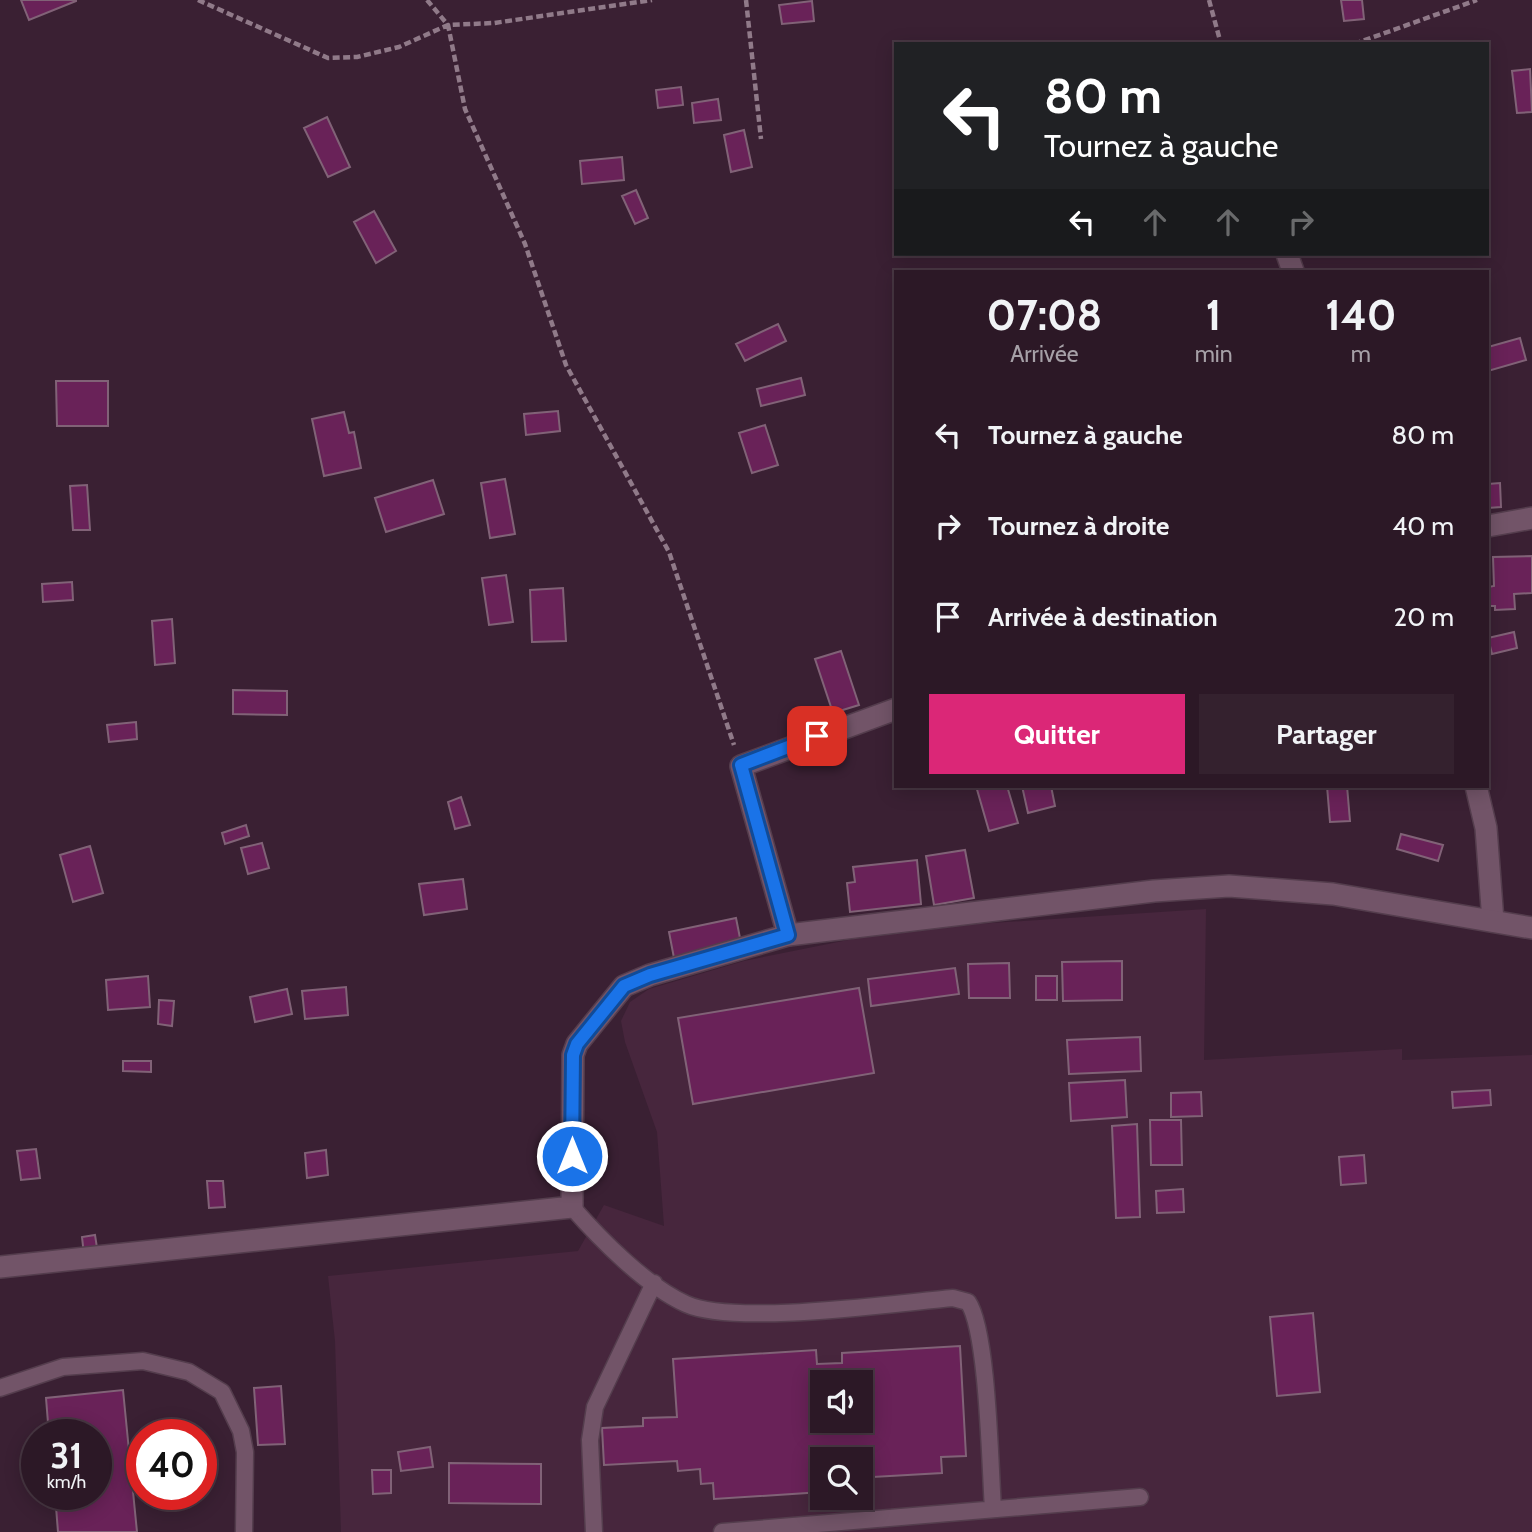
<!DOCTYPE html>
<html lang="fr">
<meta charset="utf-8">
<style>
body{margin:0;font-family:Cabin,sans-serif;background:#34212e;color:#f1f3f6;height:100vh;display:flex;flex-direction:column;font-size:26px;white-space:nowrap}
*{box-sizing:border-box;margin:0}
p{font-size:23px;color:#a6a0a7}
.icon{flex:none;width:38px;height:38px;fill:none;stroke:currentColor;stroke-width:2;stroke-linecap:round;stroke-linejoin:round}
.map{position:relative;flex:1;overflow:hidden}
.sheet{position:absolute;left:894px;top:270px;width:595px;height:518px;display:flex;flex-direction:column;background:#2c1826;border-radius:0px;box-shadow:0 4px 18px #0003,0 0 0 2px #483743}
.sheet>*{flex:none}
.banner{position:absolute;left:894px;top:42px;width:595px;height:214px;border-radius:0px;box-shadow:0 4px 18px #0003,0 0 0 2px #483743;background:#202124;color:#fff;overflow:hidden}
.tools{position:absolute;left:810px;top:1370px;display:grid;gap:14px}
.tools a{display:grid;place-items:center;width:63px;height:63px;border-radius:0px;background:#2c1826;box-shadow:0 4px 18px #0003,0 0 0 2px #483743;font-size:35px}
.speed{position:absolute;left:21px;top:1419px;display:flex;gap:14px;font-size:35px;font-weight:700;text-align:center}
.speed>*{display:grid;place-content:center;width:91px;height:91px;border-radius:50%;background:#2c1826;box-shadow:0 4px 18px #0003,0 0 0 2px #483743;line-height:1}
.speed small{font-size:18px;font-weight:400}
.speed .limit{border:10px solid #d22;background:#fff;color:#111}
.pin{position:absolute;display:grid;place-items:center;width:60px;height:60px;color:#fff;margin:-30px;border-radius:14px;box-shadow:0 4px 10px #0006}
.me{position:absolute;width:77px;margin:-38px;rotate:0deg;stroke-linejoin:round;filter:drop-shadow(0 0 5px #0008)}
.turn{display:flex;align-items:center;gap:24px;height:147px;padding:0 35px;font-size:32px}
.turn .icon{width:91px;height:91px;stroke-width:2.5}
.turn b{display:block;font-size:49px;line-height:60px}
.lanes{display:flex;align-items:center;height:66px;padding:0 35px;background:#0003;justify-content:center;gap:35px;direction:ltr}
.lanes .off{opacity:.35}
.eta{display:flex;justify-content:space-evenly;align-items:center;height:119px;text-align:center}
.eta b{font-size:42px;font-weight:700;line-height:49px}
.button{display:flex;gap:14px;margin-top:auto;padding:14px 35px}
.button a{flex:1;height:80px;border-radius:0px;background:#db2777;color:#fff;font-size:28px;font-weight:700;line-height:80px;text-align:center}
.button a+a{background:#34212e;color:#f1f3f6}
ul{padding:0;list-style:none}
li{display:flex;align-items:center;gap:21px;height:91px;padding:0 35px}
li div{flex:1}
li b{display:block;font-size:26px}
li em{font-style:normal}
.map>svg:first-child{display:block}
.built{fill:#47263d;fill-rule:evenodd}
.building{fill:#692258;stroke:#816277;stroke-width:2;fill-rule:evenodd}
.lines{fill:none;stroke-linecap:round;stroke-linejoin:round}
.lane-casing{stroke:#543d4d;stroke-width:19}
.street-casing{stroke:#543d4d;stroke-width:24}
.secondary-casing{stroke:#543d4d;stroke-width:24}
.path{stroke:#907a89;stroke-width:4.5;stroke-dasharray:7 3.5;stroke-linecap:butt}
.lane{stroke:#725468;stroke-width:16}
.street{stroke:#725468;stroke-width:21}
.secondary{stroke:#725468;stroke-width:21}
.route-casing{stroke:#114b97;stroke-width:18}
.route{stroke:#1a73e8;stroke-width:12}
</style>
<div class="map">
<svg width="1532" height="1532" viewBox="0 0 1532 1532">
<rect width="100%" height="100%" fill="#3a2033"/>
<path class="built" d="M1206,909L1204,1060L1402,1049V1060L1532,1055V1532H341L335,1341L328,1276L578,1251L604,1205L664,1226L657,1132L625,1042L621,1021L630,1002L649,989L744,961L853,939L977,924ZM822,1382H861V1421H822ZM822,1460H861V1498H822Z"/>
<path class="building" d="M21,0H76V1L29,20Z
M1341,0H1362L1364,19L1344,21Z
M812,1L814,21L782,24L779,5Z
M1530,69L1532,112L1517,113L1512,71Z
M681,87L683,105L658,108L656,90Z
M718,99L721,120L694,123L692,103Z
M327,117L350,167L328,177L304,128Z
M744,130L752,167L731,172L724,135Z
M622,157L624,180L582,184L580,161Z
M636,190L648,218L635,224L622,196Z
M374,211L396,251L376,263L354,222Z
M778,324L786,341L745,361L736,344Z
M1520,338L1526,360L1488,371V347Z
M801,378L805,395L761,406L757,389Z
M56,381H108V426H57Z
M558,411L560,431L526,435L524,414Z
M344,412L349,433L354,432L361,468L324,476L312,419Z
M765,425L778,465L752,473L739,433Z
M505,479L515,534L490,538L481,483Z
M433,480L444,514L386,532L375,498Z
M1500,483L1501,507L1488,508V484Z
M87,485L90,530H73L70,486Z
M1532,556V593L1514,594L1515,609L1495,610V606H1488V587L1494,586L1493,557Z
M506,575L513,622L489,625L482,578Z
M72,582L73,600L43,602L42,584Z
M563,588L566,641L532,642L530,590Z
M172,619L175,663L155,665L152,621Z
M1514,632L1517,648L1492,654L1488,638Z
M841,651L859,705L833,713L815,659Z
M233,690L287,691V715L233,714Z
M136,722L137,739L109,742L107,725Z
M976,786H1007L1018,823L989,831Z
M1022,786H1051L1055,806L1028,813Z
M1327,786H1347L1350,821L1330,822Z
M461,797L470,825L455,829L448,802Z
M246,825L249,836L225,844L222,833Z
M1401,834L1443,845L1438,861L1397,849Z
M262,843L269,868L248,874L241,848Z
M90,846L103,893L73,902L60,855Z
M965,850L974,898L934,905L926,856Z
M917,860L921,904L850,912L847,883L855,882L853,867Z
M463,879L467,909L424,915L419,884Z
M736,918L741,943L674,958L669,932Z
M1122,961V1000L1063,1001L1062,962Z
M1009,963L1010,998H969L968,964Z
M955,968L959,994L871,1006L868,979Z
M148,976L150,1007L108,1010L106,980Z
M1036,976H1057V1000H1036Z
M346,987L348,1015L305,1019L302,991Z
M859,988L874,1073L693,1104L678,1018Z
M287,989L292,1014L255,1022L250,997Z
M159,1000L174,1001L172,1026L158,1024Z
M1140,1037L1141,1071L1069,1074L1067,1040Z
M123,1061H151V1072L123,1071Z
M1125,1080L1127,1117L1071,1121L1069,1083Z
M1490,1090L1491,1105L1453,1108L1452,1092Z
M1201,1092L1202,1116L1171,1117V1093Z
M1150,1120H1181L1182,1165H1151Z
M1137,1124L1140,1217L1116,1218L1112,1126Z
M36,1149L40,1178L21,1180L17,1151Z
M326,1150L328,1175L307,1178L305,1153Z
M1364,1155L1366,1183L1341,1185L1339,1157Z
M207,1181H223L225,1207L209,1208Z
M1183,1189L1184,1212L1157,1213L1156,1191Z
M95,1235L98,1254L84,1255L82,1237Z
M1313,1313L1320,1392L1277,1396L1270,1317Z
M960,1346L966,1456L941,1457L942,1473L873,1477L872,1459L822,1460V1492L714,1499L713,1483L701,1484L700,1469L678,1471L677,1461L604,1465L602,1428L643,1426V1418L677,1417L673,1359L816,1350L817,1364L842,1363V1353ZM822,1382H861V1421H822Z
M281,1386L285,1444L258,1445L254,1388Z
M123,1390L137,1532H58L55,1494H96V1435H49L46,1398Z
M430,1447L433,1467L401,1471L398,1452Z
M449,1463L541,1464V1504L449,1503Z
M372,1470H391V1493L373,1494Z"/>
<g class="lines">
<defs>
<path id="lane" d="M572,1207C600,1239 646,1286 686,1304C734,1326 895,1303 953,1298L968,1302C988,1331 990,1467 993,1509
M0,1388L63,1367L143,1361L189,1372L222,1392L241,1431L245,1452L244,1532
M594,1532L590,1440L595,1407L654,1283
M722,1532L1140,1497"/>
<path id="street" d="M1287,254L1293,271
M1488,526L1532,518
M1476,786L1486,828L1493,921
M788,935L741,766L896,709"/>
<path id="secondary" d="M0,1267L572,1207L573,1055L577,1044L624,986L650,975L788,935L1154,891L1229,886L1333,894L1532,928"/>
</defs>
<use href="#lane" class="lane-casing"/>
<use href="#street" class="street-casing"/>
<use href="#secondary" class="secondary-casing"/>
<path class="path" d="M198,0L328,58L357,57L399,47L448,25L494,23L652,0
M427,0L448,25L465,109L525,244L566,365L669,552L734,745
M746,0L761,139
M1209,0L1221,44
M1354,44L1477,0"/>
<use href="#lane" class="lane"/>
<use href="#street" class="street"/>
<use href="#secondary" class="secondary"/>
</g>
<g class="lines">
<defs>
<path id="route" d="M572,1156L573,1055L577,1044L624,986L650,975L788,935L741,765L817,736"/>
</defs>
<use href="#route" class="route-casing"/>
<use href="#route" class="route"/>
</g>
</svg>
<div class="tools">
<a><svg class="icon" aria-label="sound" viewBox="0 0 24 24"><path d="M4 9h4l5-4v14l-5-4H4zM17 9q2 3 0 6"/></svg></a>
<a><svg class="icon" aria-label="search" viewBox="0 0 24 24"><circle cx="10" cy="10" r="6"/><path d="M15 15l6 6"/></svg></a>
</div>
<div class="speed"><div>31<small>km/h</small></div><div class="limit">40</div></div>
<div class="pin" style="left:817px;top:736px;background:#d93025"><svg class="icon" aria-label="arrive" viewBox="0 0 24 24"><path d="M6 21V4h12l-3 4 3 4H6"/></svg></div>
<svg class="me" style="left:572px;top:1156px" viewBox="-20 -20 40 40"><circle r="17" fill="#1a73e8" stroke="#fff" stroke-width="3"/><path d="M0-11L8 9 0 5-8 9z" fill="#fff"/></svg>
<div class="banner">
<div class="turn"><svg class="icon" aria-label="left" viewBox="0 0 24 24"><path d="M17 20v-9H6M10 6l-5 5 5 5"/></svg><div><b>80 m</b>Tournez à gauche</div></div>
<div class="lanes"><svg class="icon" aria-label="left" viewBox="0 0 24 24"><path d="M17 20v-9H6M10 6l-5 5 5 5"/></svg><svg class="icon off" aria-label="ahead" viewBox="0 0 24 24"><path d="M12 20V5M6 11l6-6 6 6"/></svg><svg class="icon off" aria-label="ahead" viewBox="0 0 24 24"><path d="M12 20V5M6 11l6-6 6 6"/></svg><svg class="icon off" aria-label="right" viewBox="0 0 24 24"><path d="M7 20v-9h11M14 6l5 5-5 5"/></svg></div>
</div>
<section class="sheet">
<div class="eta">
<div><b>07:08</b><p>Arrivée</p></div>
<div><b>1</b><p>min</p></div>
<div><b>140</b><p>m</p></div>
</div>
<ul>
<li><svg class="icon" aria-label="left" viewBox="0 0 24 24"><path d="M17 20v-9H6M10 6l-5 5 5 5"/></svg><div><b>Tournez à gauche</b></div><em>80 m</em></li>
<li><svg class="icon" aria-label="right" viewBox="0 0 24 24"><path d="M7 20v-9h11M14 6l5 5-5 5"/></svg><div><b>Tournez à droite</b></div><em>40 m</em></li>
<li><svg class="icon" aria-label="arrive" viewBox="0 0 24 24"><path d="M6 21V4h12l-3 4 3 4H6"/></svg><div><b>Arrivée à destination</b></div><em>20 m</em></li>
</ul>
<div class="button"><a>Quitter</a><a>Partager</a></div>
</section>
</div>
